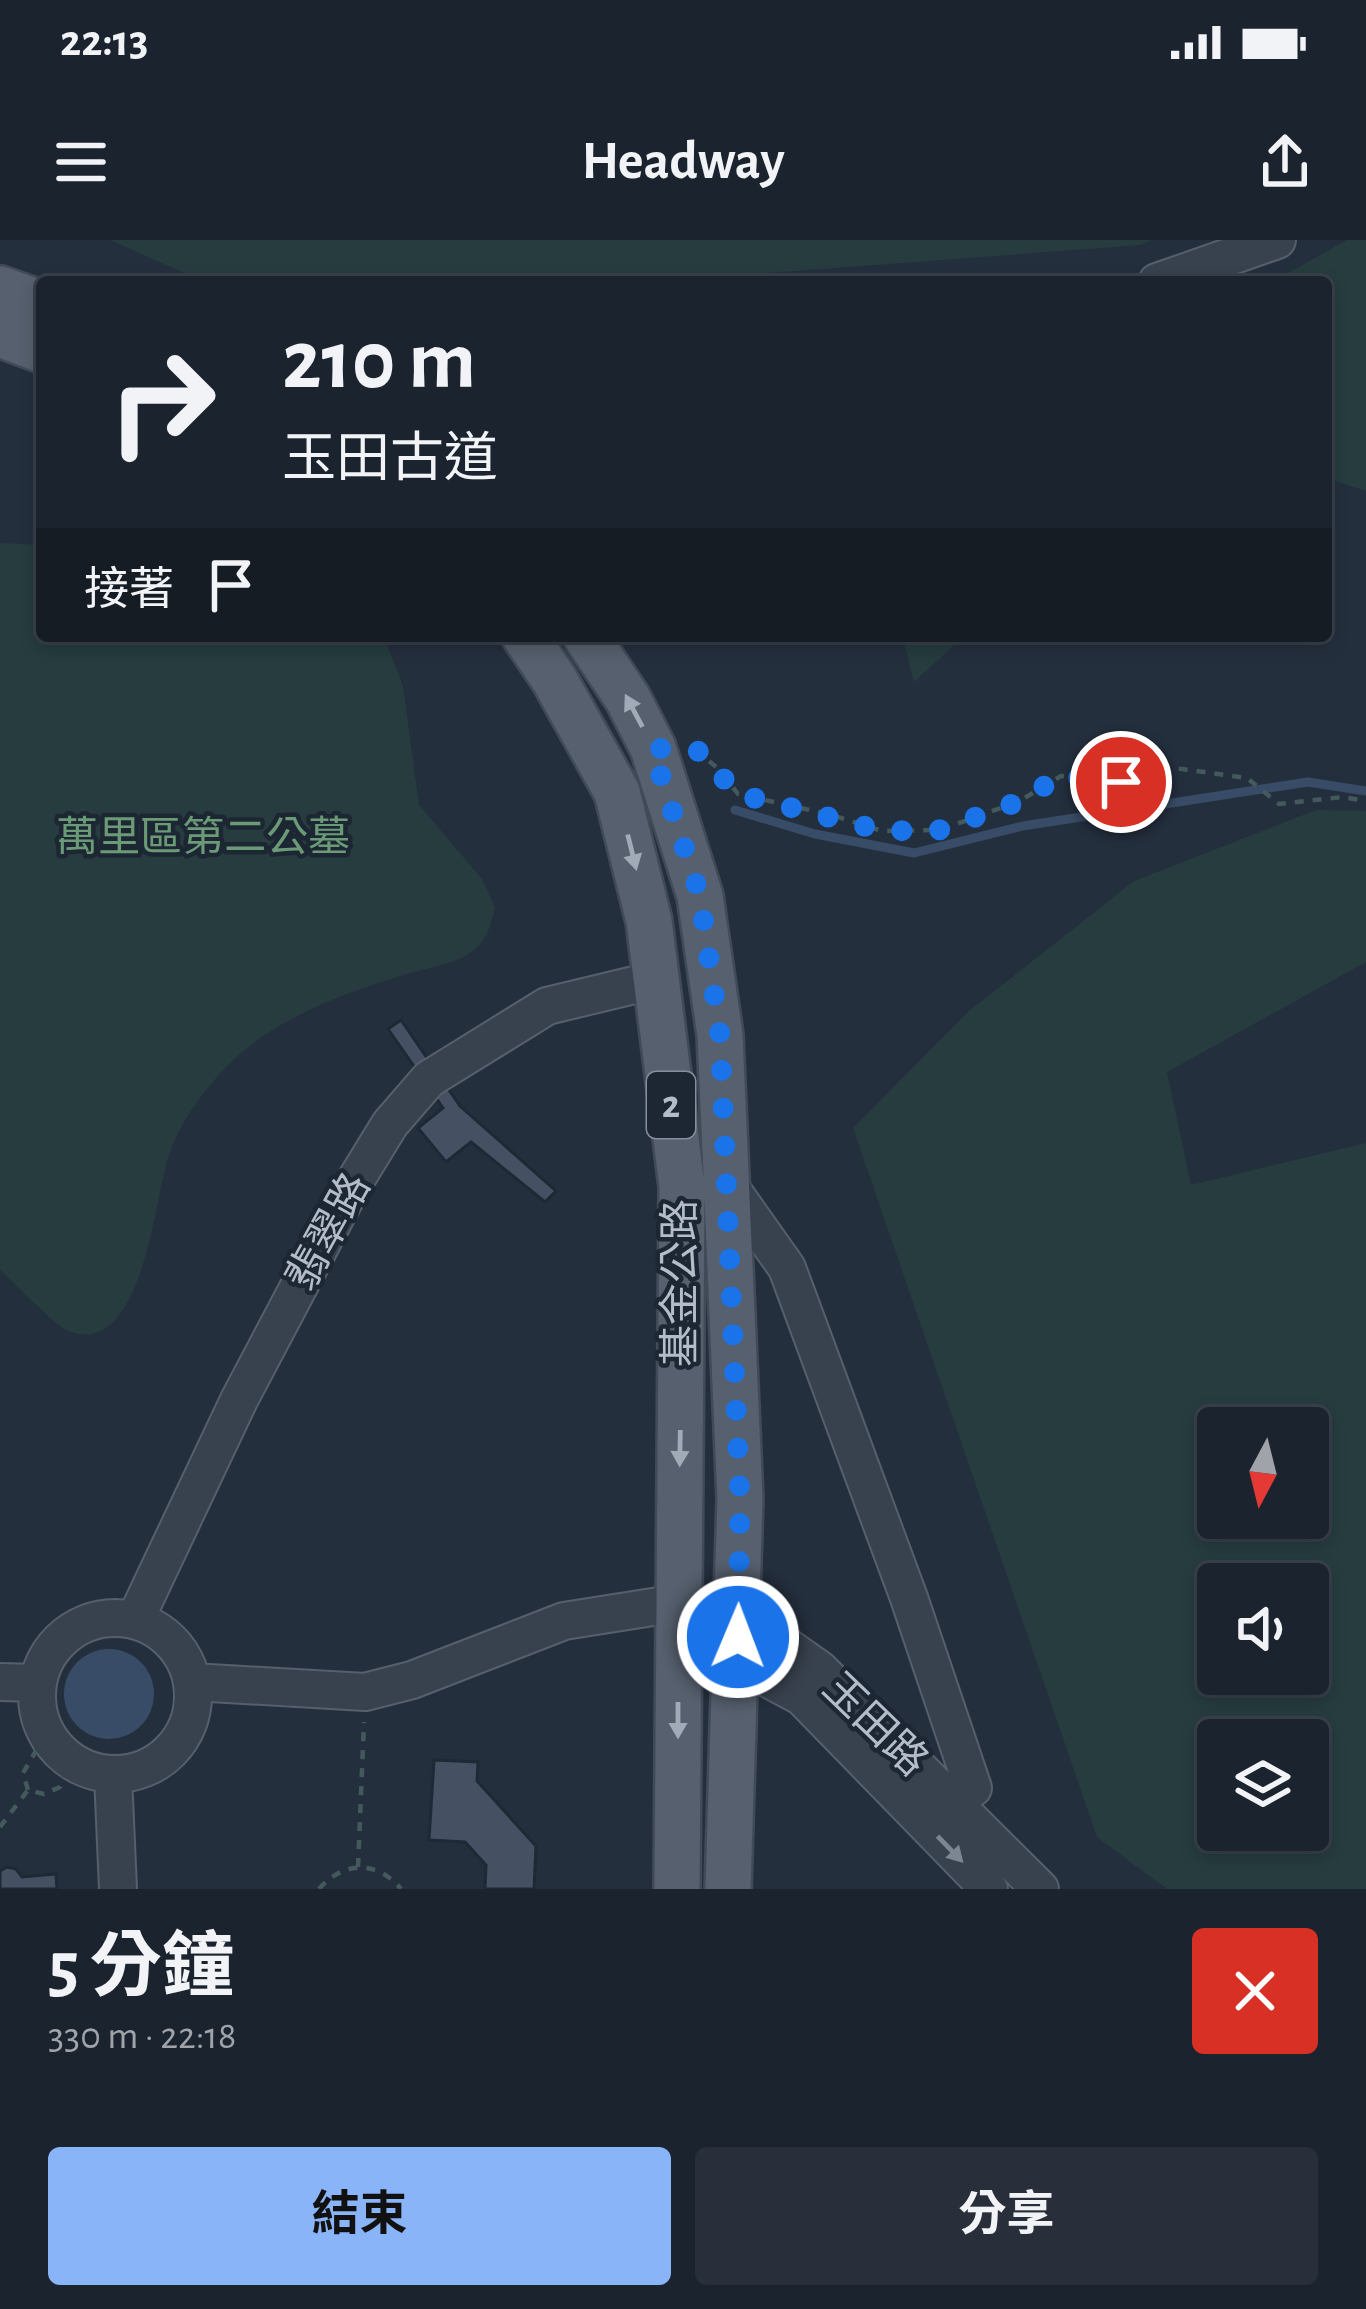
<!DOCTYPE html>
<html lang="zh-TW">
<meta charset="utf-8">
<style>
body{margin:0;font-family:"Alegreya Sans","Noto Sans TC",sans-serif;background:#282f3a;color:#f1f3f6;height:100vh;display:flex;flex-direction:column;font-size:45px;white-space:nowrap}
*{box-sizing:border-box;margin:0}
p{font-size:39px;color:#a0a4aa}
.icon{flex:none;width:66px;height:66px;fill:none;stroke:currentColor;stroke-width:2;stroke-linecap:round;stroke-linejoin:round}
.map{position:relative;height:1649px;overflow:hidden}
.drawer{display:flex;flex-direction:column;background:#1b232e;flex:1}
.drawer>*{flex:none}
.guide{position:absolute;left:36px;top:36px;width:1296px;height:366px;border-radius:12px;box-shadow:0 6px 18px #0003,0 0 0 3px #39404a;background:#1b232e;color:#f1f3f6;overflow:hidden}
.needle{width:78px;rotate:187deg}
.controls{position:absolute;left:1197px;top:1167px;display:grid;gap:24px}
.controls a{display:grid;place-items:center;width:132px;height:132px;border-radius:12px;background:#1b232e;box-shadow:0 6px 18px #0003,0 0 0 3px #39404a;font-size:60px}
.pin{position:absolute;display:grid;place-items:center;width:102px;height:102px;color:#fff;margin:-51px;border:6px solid #fff;border-radius:50%;box-shadow:0 3px 12px #0007}
.me{position:absolute;width:132px;margin:-66px;rotate:1deg;stroke-linejoin:round;filter:drop-shadow(0 0 9px #0008)}
.turn{display:flex;align-items:center;gap:42px;height:252px;padding:0 48px;font-size:54px}
.turn .icon{width:156px;height:156px;stroke-width:2.5}
.turn b{display:block;font-size:84px;line-height:102px}
.then{display:flex;align-items:center;height:114px;padding:0 48px;background:#0003;gap:24px;font-size:45px}
.round{display:grid;place-items:center;flex:none;width:126px;height:126px;border-radius:12px;background:#282f3a}
.head{display:flex;align-items:center;justify-content:space-between;height:204px;padding:0 48px}
h1{font-size:72px;font-weight:700;line-height:90px}
.primary-button{display:flex;gap:24px;margin-top:auto;padding:24px 48px}
.primary-button a{flex:1;height:138px;border-radius:12px;background:#8ab4f8;color:#111;font-size:48px;font-weight:700;line-height:138px;text-align:center}
.primary-button a+a{background:#282f3a;color:#f1f3f6}
.status{display:flex;justify-content:space-between;align-items:center;height:84px;padding:0 60px;background:#1b232e;direction:ltr}
.status svg{height:33px;fill:currentColor}
header{display:flex;justify-content:space-between;align-items:center;height:156px;padding:0 48px;background:#1b232e;font-size:54px;font-weight:700}
.map>svg:first-child{display:block}
.green{fill:#263c3f;fill-rule:evenodd}
.water{fill:#394c67}
.lines{fill:none;stroke-linecap:round;stroke-linejoin:round}
.stream{stroke:#394c67;stroke-width:9}
.building{fill:#455162;stroke:#1f2835;stroke-width:3}
.minor-casing{stroke:#565f6c;stroke-width:40}
.major-casing{stroke:#414a57;stroke-width:50}
.path{stroke:#44595c;stroke-width:4.5;stroke-dasharray:9 9;stroke-linecap:butt}
.minor{stroke:#38414e;stroke-width:36}
.major{stroke:#56606e;stroke-width:45}
.oneway{fill:#a1aab7}
.oneway2{fill:#7c8592}
.route{stroke:#1a73e8;stroke-width:21;stroke-dasharray:0 37.8}
.labels{text-anchor:middle;dominant-baseline:central;stroke-width:9;stroke-linejoin:round;paint-order:stroke}
.shield{fill:#1d2633;stroke:#878f9c;stroke-width:3}
.shield-label{font-size:39px;font-weight:bold;fill:#b4bcc9}
.park-label{font-size:42px;fill:#6b9a76;stroke:#1d2633}
.street-label{font-size:42px;fill:#b4bcc9;stroke:#1d2633}
</style>
<div class="status"><b>22:13</b><svg viewBox="0 0 49 12"><path d="M0 12V9h3v3zM5 12V6h3v6zM10 12V3h3v9zM15 12V0h3v12zM26 1h20v11H26zM47 4h2v5h-2z"/></svg></div>
<header><svg class="icon" aria-label="menu" viewBox="0 0 24 24"><path d="M4 6h16M4 12h16M4 18h16"/></svg>Headway<svg class="icon" aria-label="share" viewBox="0 0 24 24"><path d="M12 15V3M7 8l5-5 5 5M5 13v7h14v-7"/></svg></header>
<div class="map">
<svg width="1366" height="1649" viewBox="0 0 1366 1649">
<rect width="100%" height="100%" fill="#242f3e"/>
<path class="green" d="M110,0H1152L1141,5L647,42H512L191,36Z
M1347,0H1366V251L1326,238V42H1272Z
M0,303L42,305V396H384L403,446L419,565L482,639L495,667C491,684 487,703 470,713C452,725 422,729 400,736C336,756 263,783 218,836C198,859 180,883 170,912C155,952 144,1121 68,1091C53,1084 15,1043 0,1030Z
M902,396H964L914,442Z
M1316,570L1366,571V722L1167,832L1191,945L1366,903V1649H1167L1097,1597L853,888L969,771L1134,641ZM1218,1188H1308V1278H1218ZM1308,1344V1434H1218V1344ZM1308,1500V1590H1218V1500Z"/>
<path class="water" d="M64 1454a45 45 0 1 1 90 0a45 45 0 1 1-90 0Z"/>
<g class="lines">
<path class="stream" d="M735,570L815,594L914,613L1023,586L1308,542L1366,551"/>
</g>
<path class="building" d="M401,780L460,866L556,951L545,962L471,902L446,922L418,888L443,868L388,789Z
M434,1520L478,1522L477,1541L536,1606L534,1649H485L486,1625L465,1602L429,1600Z
M7,1627L16,1629L22,1637L56,1634L57,1649H0V1631Z"/>
<g class="lines">
<defs>
<path id="minor" d="M1157,42L1277,0
M727,943L787,1028L909,1358L973,1548
M678,1363L737,1422L802,1457L989,1649
M37 1456a78 78 0 1 1 156 0a78 78 0 1 1-156 0Z
M135,1380L239,1160L352,946L390,884L429,839L547,766L655,740
M0,1442L37,1443
M193,1442L365,1452L412,1440L564,1381L678,1363L738,1372L819,1429L1040,1649
M113,1535L118,1649"/>
<path id="major" d="M0,49L42,64
M0,94L42,110
M525,396L554,439L617,552L649,681L682,947L677,1649
M586,396L628,459L653,508L700,656L720,795L740,1259L728,1649"/>
</defs>
<use href="#minor" class="minor-casing"/>
<use href="#major" class="major-casing"/>
<path class="path" d="M695,510L720,530L738,554L832,575L882,591L939,590L1018,562L1061,536L1121,541L1167,527L1247,538L1279,564L1343,557L1366,561
M28,1550L23,1533L46,1494
M0,1587L28,1550L44,1554L60,1547L69,1520
M358,1627L364,1482
M319,1649C343,1621 377,1620 401,1649"/>
<use href="#minor" class="minor"/>
<use href="#major" class="major"/>
</g>
<defs><path id="oneway-solid" d="M-6-.8H1V-3.2L6.5 0L1 3.2V.8H-6Z" transform="scale(3)"/></defs>
<g class="oneway">
<use href="#oneway-solid" transform="translate(634 471) rotate(-118)"/>
<use href="#oneway-solid" transform="translate(632 612) rotate(76)"/>
<use href="#oneway-solid" transform="translate(680 1208) rotate(91)"/>
<use href="#oneway-solid" transform="translate(678 1480) rotate(90)"/>
</g>
<use class="oneway2" href="#oneway-solid" transform="translate(950 1609) rotate(46)"/>
<g class="lines">
<path class="route" d="M738,1397L740,1259L720,795L700,656L652,508L698,511L738,554L883,591L939,590L1018,562L1061,536L1121,542"/>
</g>
<g class="labels">
<rect class="shield" x="647" y="832" width="48" height="66" rx="9"/>
<g class="shield-label">
<text x="671" y="865">2</text>
</g>
<g class="park-label">
<text x="203" y="598">萬里區第二公墓</text>
</g>
<g class="street-label">
<text transform="translate(329 992) rotate(-61)">翡翠路</text>
<text transform="translate(681 1043) rotate(-90)">基金公路</text>
<text transform="translate(875 1485) rotate(44)">玉田路</text>
</g>
</g>
</svg>
<div class="controls">
<a><svg class="needle" viewBox="-14 -14 28 28"><path d="M0-13l5 13h-10z" fill="#e53935"/><path d="M0 13l5-13h-10z" fill="#a0a4aa"/></svg></a>
<a><svg class="icon" aria-label="sound" viewBox="0 0 24 24"><path d="M4 9h4l5-4v14l-5-4H4zM17 9q2 3 0 6"/></svg></a>
<a><svg class="icon" aria-label="layers" viewBox="0 0 24 24"><path d="M12 4l9 5-9 5-9-5zM3 14l9 5 9-5"/></svg></a>
</div>
<div class="pin" style="left:1121px;top:542px;background:#d93025"><svg class="icon" aria-label="arrive" viewBox="0 0 24 24"><path d="M6 21V4h12l-3 4 3 4H6"/></svg></div>
<svg class="me" style="left:738px;top:1397px" viewBox="-20 -20 40 40"><circle r="17" fill="#1a73e8" stroke="#fff" stroke-width="3"/><path d="M0-11L8 9 0 5-8 9z" fill="#fff"/></svg>
<div class="guide">
<div class="turn"><svg class="icon" aria-label="right" viewBox="0 0 24 24"><path d="M7 20v-9h11M14 6l5 5-5 5"/></svg><div><b>210 m</b>玉田古道</div></div>
<div class="then">接著<svg class="icon" aria-label="arrive" viewBox="0 0 24 24"><path d="M6 21V4h12l-3 4 3 4H6"/></svg></div>
</div>
</div>
<section class="drawer">
<div class="head"><div><h1>5 分鐘</h1><p>330 m · 22:18</p></div><a class="round" style="background:#d93025;color:#fff"><svg class="icon" aria-label="close" viewBox="0 0 24 24"><path d="M6 6l12 12M18 6L6 18"/></svg></a></div>
<div class="primary-button"><a>結束</a><a>分享</a></div>
</section>
